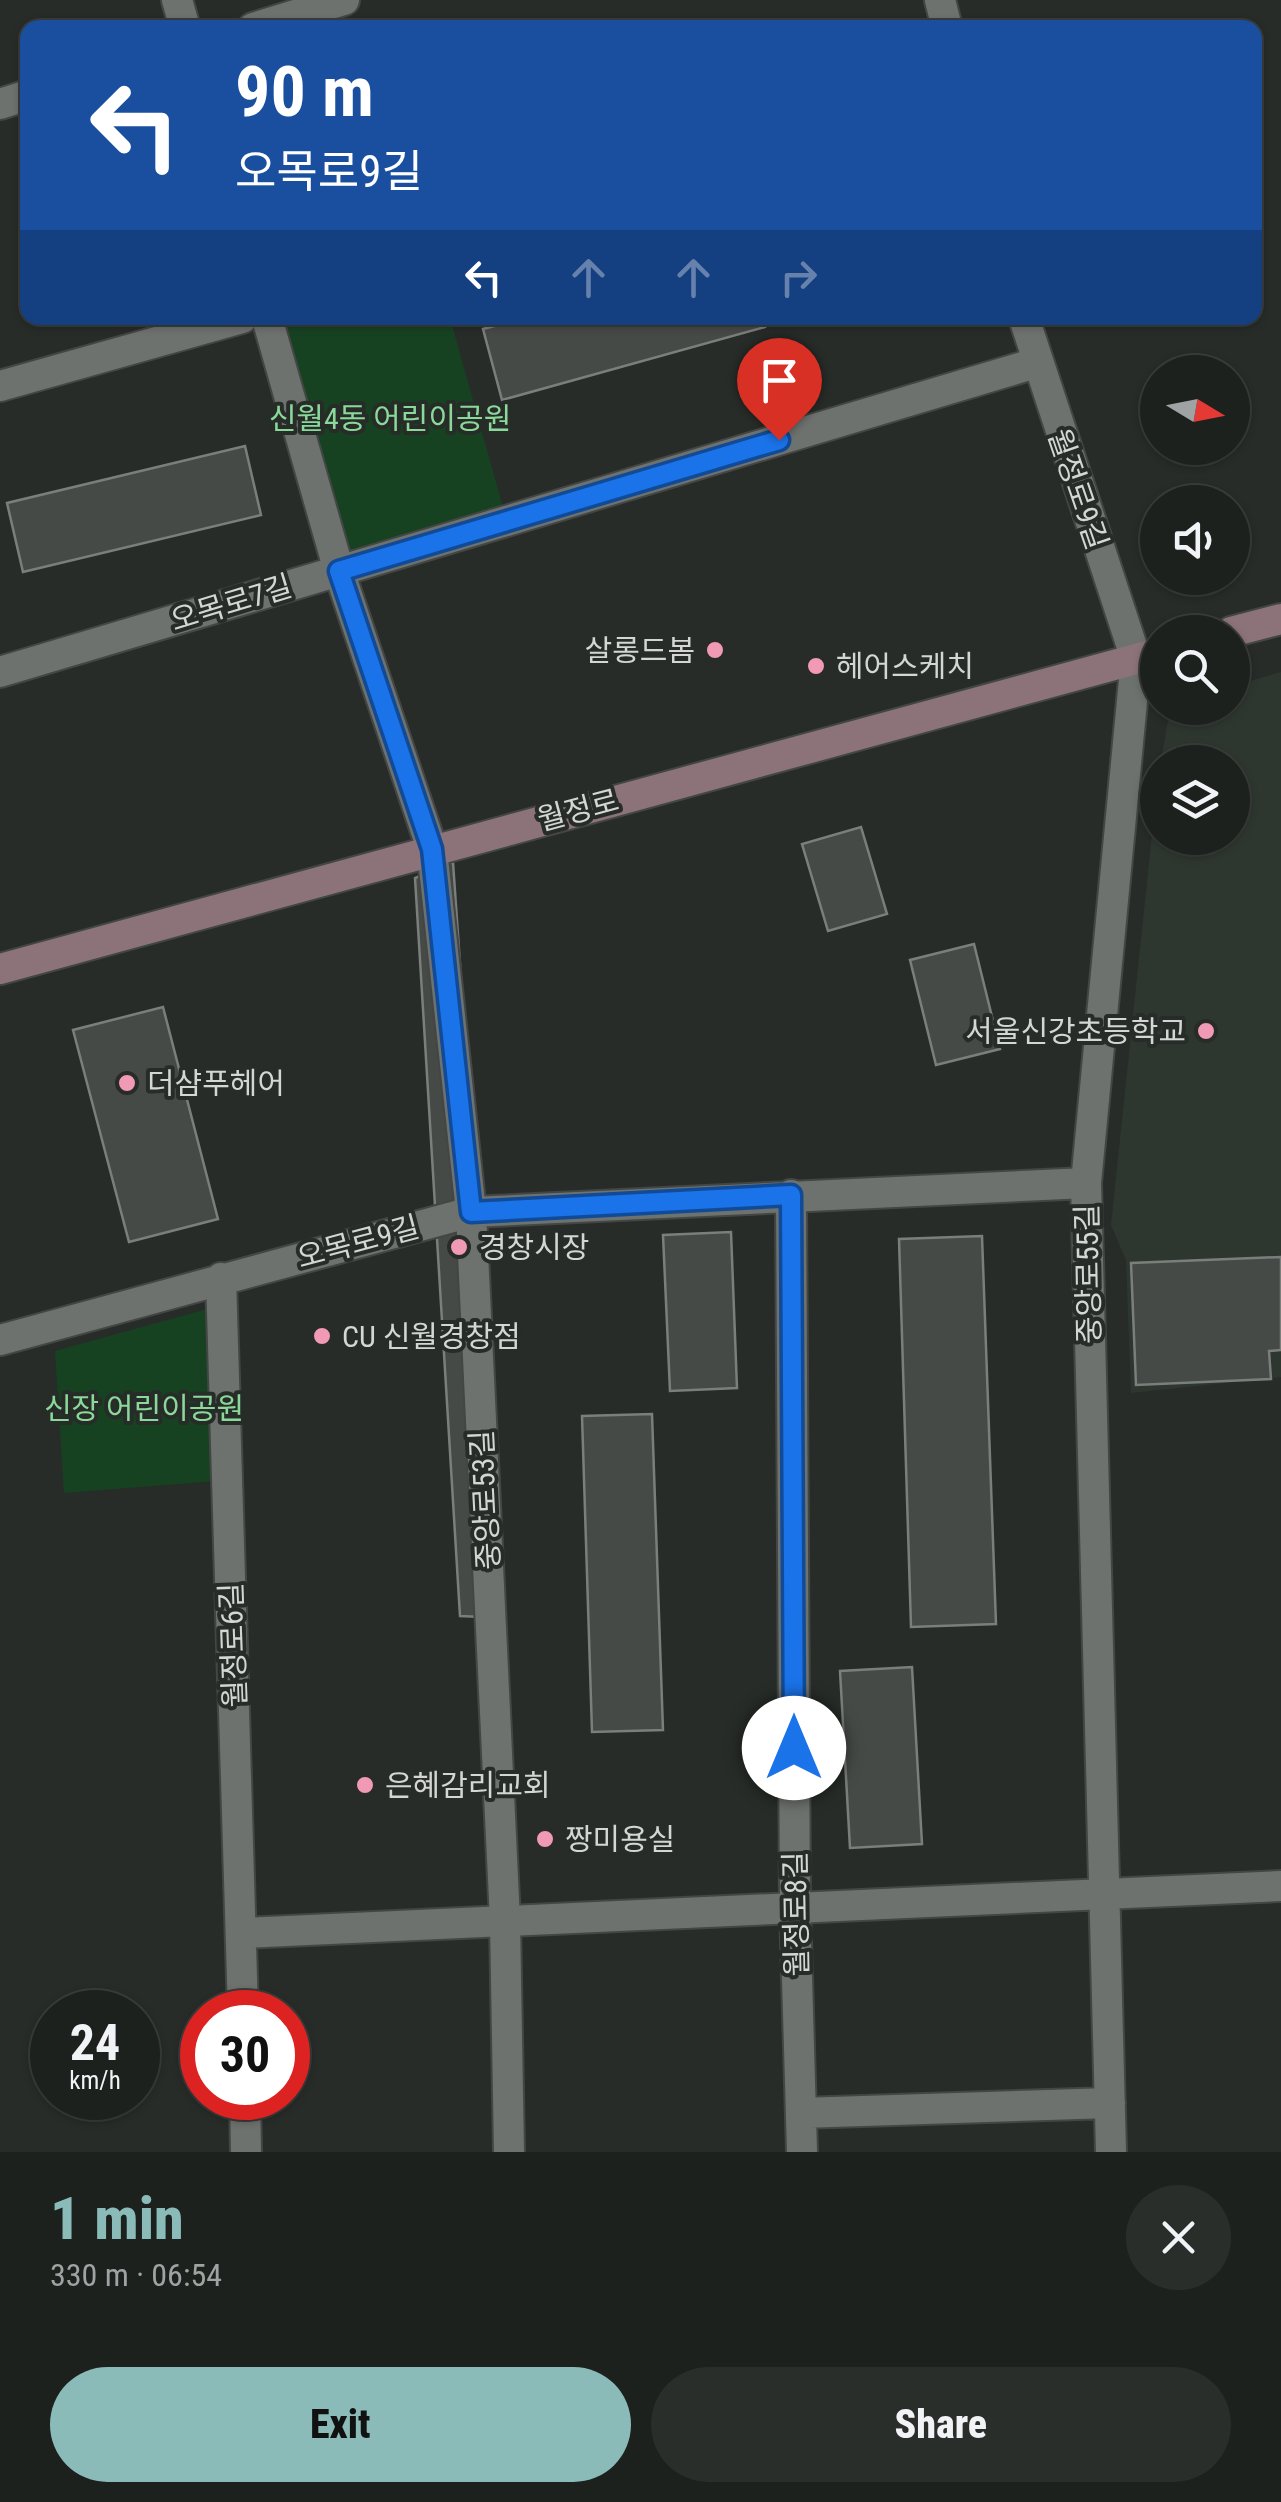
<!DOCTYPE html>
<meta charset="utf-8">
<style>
body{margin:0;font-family:"Roboto Condensed","Noto Sans KR",sans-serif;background:#2a2e2b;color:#f1f3f6;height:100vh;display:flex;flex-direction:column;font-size:38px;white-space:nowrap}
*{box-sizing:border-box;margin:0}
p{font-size:32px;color:#a0a3a4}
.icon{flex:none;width:55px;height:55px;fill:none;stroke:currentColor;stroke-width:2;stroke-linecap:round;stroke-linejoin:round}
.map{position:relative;height:2152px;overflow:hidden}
.drawer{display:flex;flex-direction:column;background:#1d211e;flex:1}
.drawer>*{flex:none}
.guide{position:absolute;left:20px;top:20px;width:1242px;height:305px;border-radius:20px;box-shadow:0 2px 8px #0004,0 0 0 2px #3b3e3c;background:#1a4fa0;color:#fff;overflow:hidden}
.needle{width:65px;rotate:100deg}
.tools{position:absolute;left:1140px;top:355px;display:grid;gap:20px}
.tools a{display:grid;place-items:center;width:110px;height:110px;border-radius:50%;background:#1d211e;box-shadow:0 2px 8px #0004,0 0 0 2px #3b3e3c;font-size:50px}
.speed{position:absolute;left:30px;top:1990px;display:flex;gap:20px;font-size:50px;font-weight:700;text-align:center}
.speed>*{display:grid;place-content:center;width:130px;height:130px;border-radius:50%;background:#1d211e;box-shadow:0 2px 8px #0004,0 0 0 2px #3b3e3c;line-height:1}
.speed small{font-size:25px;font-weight:400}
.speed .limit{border:15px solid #d22;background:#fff;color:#111}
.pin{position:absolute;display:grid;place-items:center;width:85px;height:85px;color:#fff;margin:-102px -42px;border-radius:50% 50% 50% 0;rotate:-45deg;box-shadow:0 0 10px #0007}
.pin .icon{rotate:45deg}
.me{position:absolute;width:110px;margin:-55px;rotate:0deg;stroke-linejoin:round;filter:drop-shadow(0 0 8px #0008)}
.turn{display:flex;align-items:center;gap:35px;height:210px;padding:0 50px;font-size:45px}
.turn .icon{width:130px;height:130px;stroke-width:2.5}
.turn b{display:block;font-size:70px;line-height:85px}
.lanes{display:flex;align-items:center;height:95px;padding:0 50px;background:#0003;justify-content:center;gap:50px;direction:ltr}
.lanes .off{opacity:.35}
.round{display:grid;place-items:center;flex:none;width:105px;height:105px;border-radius:52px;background:#2a2e2b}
.headline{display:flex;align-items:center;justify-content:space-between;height:170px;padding:0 50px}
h1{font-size:60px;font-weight:800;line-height:75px;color:#8bbbb9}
.cta{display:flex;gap:20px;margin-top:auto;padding:20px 50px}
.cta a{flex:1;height:115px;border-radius:60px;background:#8bbbb9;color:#111;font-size:40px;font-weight:800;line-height:115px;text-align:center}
.cta a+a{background:#2a2e2b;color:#f1f3f6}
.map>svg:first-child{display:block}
.built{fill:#2e372f}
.green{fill:#174222}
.building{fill:#464a47;stroke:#7a7f7b;stroke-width:2.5}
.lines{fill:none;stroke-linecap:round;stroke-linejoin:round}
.street-casing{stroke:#434644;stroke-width:34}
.secondary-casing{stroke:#434644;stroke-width:34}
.street{stroke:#6e726e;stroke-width:30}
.secondary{stroke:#8b7379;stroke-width:30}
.route-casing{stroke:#114b97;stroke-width:25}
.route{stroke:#1a73e8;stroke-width:18}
.poi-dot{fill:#f09ab6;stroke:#272c28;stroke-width:4}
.labels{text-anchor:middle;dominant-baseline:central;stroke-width:8;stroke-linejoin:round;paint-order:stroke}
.park-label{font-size:30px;fill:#8ad99a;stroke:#272c28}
.street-label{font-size:30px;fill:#d3d6d4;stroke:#272c28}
.poi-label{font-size:30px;fill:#d3d6d4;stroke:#272c28;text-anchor:start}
</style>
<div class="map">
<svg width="1281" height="2152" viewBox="0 0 1281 2152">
<rect width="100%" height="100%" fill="#272c28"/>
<path class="built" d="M1281,672V1377L1131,1393L1126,1260L1111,1225L1157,787L1158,838H1232V762H1161L1170,708H1232L1233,686Z"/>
<path class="green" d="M273,318H450L506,518L343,565Z
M222,1305L228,1480L64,1493L55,1351Z"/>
<path class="building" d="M525,318H762L765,327L502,400L483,329Z
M245,446L261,515L23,572L7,503Z
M861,827L887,914L828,931L802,844Z
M453,862L505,1618L460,1616L415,878Z
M974,944L1000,1049L936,1065L910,960Z
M163,1007L218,1219L129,1242L73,1030Z
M731,1232L737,1388L670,1391L663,1235Z
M982,1236L996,1624L911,1627L899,1239Z
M1281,1257V1350L1269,1351L1271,1379L1136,1385L1131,1263Z
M652,1414L663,1730L592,1732L582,1416Z
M912,1667L922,1844L850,1848L840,1671Z"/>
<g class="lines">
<defs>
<path id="street" d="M177,0L185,28
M940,0L947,28
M253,28L344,0
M0,104L28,95
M267,318L339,571L432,849L471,1212L505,1920L509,2152
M1024,318L1136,659L1086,1183L1111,2152
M0,386L242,318
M0,672L1036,363
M791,1195L795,1907L802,2152
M221,1278L243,2012
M0,1340L471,1212L1086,1183
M241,1933L1281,1886
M245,2098L246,2152
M801,2113L1110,2103"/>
<path id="secondary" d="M1231,632L1281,619
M0,969L1158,653"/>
</defs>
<use href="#street" class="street-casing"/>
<use href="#secondary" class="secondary-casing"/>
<use href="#street" class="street"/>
<use href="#secondary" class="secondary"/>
</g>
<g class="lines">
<defs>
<path id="route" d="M779,440L339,571L432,849L471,1212L791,1195L794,1748"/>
</defs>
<use href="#route" class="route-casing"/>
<use href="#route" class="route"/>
</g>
<g class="poi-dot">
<circle cx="715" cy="650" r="10"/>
<circle cx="816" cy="666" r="10"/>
<circle cx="1206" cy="1031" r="10"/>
<circle cx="127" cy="1083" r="10"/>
<circle cx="459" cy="1247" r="10"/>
<circle cx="322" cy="1336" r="10"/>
<circle cx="365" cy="1785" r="10"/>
<circle cx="545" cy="1839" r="10"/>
</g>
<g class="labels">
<g class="park-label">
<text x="390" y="418">신월4동 어린이공원</text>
<text x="144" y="1408">신장 어린이공원</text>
</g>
<g class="street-label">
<text transform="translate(1078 489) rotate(71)">월정로9길</text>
<text transform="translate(231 603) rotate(-17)">오목로7길</text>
<text transform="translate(578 810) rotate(-15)">월정로</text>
<text transform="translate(358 1242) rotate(-15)">오목로9길</text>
<text transform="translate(1088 1274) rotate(-91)">중앙로55길</text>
<text transform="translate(485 1500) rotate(-93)">중앙로53길</text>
<text transform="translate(233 1645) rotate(-92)">월정로6길</text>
<text transform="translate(796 1914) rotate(-91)">월정로8길</text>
</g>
<g class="poi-label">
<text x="695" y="650" text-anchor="end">살롱드봄</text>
<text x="836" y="666">헤어스케치</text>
<text x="1186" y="1031" text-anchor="end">서울신강초등학교</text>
<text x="147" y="1083">더샴푸헤어</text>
<text x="479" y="1247">경창시장</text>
<text x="342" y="1336">CU 신월경창점</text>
<text x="385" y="1785">은혜감리교회</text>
<text x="565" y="1839">짱미용실</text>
</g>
</g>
</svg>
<div class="tools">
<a><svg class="needle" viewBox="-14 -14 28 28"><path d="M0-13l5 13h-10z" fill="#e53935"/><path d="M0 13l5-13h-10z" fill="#a0a3a4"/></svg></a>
<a><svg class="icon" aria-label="sound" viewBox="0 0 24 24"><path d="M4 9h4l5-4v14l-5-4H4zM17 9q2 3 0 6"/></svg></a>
<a><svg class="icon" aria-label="search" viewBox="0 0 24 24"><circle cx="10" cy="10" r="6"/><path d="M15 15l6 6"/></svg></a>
<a><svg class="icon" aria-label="layers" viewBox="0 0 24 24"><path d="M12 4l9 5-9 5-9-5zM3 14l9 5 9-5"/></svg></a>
</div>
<div class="speed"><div>24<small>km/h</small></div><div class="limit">30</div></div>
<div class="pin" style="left:779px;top:440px;background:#d93025"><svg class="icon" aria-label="arrive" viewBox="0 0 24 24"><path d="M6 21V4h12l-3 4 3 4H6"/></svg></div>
<svg class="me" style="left:794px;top:1748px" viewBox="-20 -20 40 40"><circle r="19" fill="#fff"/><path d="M0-13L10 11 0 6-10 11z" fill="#1a73e8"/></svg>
<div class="guide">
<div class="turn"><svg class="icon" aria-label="left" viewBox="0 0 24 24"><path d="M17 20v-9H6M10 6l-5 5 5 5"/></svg><div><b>90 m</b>오목로9길</div></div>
<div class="lanes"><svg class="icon" aria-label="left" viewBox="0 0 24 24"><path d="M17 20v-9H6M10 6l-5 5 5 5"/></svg><svg class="icon off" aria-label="ahead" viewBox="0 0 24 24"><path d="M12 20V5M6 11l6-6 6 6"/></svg><svg class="icon off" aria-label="ahead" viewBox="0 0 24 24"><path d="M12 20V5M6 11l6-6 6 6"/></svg><svg class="icon off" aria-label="right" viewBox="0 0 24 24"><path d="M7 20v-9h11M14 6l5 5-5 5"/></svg></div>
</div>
</div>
<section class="drawer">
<div class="headline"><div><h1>1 min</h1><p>330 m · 06:54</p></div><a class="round"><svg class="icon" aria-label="close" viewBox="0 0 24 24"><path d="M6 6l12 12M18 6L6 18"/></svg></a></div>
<div class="cta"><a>Exit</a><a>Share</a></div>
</section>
